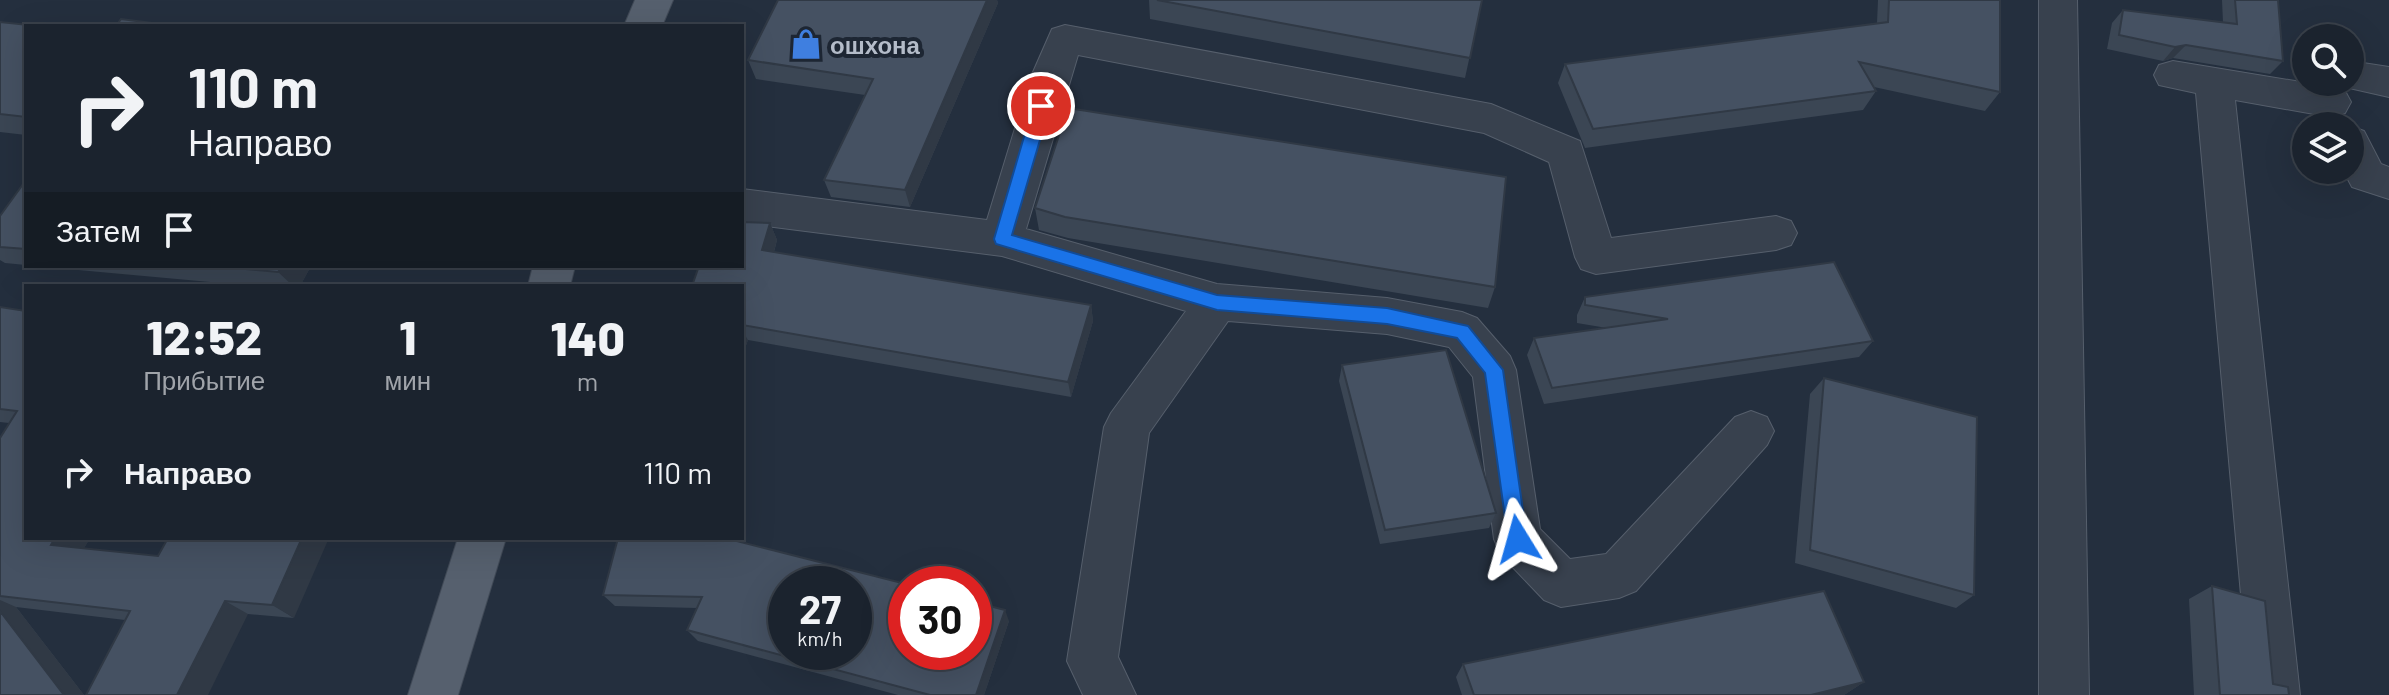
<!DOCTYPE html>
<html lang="ru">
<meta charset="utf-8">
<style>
body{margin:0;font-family:Barlow,sans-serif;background:#242b36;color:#f1f3f6;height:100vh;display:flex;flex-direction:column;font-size:30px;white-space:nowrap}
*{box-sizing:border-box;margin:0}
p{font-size:26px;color:#a0a4aa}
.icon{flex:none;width:44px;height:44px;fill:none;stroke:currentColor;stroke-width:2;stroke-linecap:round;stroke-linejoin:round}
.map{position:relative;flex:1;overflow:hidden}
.side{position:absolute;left:24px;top:284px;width:720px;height:256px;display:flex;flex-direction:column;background:#1b232e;border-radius:0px;box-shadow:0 8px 32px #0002,0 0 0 2px #39404a}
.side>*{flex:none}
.hud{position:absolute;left:24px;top:24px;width:720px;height:244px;border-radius:0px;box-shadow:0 8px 32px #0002,0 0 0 2px #39404a;background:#1b232e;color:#f1f3f6;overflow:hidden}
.tools{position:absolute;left:2292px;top:24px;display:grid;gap:16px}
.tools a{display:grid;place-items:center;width:72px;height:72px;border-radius:50%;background:#1b232e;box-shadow:0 8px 32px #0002,0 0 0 2px #39404a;font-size:40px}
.speed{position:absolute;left:768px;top:566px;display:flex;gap:16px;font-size:40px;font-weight:700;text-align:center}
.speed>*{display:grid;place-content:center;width:104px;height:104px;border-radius:50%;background:#1b232e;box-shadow:0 8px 32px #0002,0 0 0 2px #39404a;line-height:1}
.speed small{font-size:20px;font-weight:400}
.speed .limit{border:12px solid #d22;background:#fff;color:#111}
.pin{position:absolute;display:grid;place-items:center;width:68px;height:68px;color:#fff;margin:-34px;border:4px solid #fff;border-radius:50%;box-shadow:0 2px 8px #0007}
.me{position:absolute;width:88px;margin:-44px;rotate:352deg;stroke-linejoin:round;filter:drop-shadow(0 0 6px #0008)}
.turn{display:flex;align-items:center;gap:28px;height:168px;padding:0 32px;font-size:36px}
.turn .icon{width:104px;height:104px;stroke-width:2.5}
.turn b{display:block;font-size:56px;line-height:68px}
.then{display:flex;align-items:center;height:76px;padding:0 32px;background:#0003;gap:16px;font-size:30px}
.eta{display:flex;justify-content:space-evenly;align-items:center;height:136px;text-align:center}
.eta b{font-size:48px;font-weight:800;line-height:56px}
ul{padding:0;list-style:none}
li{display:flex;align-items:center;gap:24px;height:104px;padding:0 32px}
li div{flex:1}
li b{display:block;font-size:30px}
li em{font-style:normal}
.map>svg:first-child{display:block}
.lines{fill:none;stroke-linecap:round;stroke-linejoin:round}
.minor-casing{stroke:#565f6c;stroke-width:2}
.major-casing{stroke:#414a57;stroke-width:2}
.minor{fill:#38414e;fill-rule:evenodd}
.major{fill:#56606e;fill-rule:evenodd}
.wall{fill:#3b4654}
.shaded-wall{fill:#303945}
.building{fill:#455162;stroke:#303945;stroke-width:2;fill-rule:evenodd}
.route{fill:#1a73e8;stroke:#114b97;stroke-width:2}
.labels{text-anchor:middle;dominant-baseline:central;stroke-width:8;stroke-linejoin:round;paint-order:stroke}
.poi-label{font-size:24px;font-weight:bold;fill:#b4bcc9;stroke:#1d2633;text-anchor:start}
</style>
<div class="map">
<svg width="2389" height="695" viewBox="0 0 2389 695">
<rect width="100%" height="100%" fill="#242f3e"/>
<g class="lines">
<defs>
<path id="minor" d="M2039,0H2077L2089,695H2039Z
M1065,25L1491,104L1580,141L1611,238L1776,216L1791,221L1797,233L1791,245L1776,250L1596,274L1581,269L1575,257L1549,162L1484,133L1078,55L1026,229L1217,284L1387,298L1462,312L1477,318L1510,356L1516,370L1540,529L1570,559L1606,554L1735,417L1751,411L1767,417L1774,431L1767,445L1636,591L1619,598L1561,607L1544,600L1501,555L1494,539L1473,377L1449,347L1387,334L1228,321L1149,433L1118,657L1136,695H1083L1067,661L1104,427L1111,413L1186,311L1002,256L742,223V189L987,220L1030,79L1052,29Z
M2173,61L2331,87L2345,91L2351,102L2345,113L2331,117L2235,100L2300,695H2250L2196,93L2159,85L2154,75L2159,65Z
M2350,61L2389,67V97L2336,85L2335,82H2350Z
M2350,126L2364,131L2381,164L2389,167V199L2352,187L2343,170H2350Z"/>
<path id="major" d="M635,0H673L662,26H624Z
M533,266H575L570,286H528Z
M458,538H506L458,695H408Z"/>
</defs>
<use href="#minor" class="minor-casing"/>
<use href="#major" class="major-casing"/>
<use href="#minor" class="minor"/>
<use href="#major" class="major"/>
</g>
<path class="wall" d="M778,0H997L998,3L910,207L831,197L824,180L865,95L756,79L748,60Z
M1149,0H1482L1465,78L1150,19Z
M1878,0H2000V92L1985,111L1874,87L1876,91L1863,110L1585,148L1558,83L1565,64L1877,23Z
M2222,0H2278L2283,61L2270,74L2173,58L2163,61L2107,49L2112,23L2123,10L2223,23Z
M0,22L26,26V135L0,132Z
M26,180V265L5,263L0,260V216Z
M1035,208L1495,287L1488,308L1068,238L1039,230Z
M770,223L777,240L774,252L1091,305L1093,321L1071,397L748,340L744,351L742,350V286Z
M34,266H311L300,286H254Z
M1585,297L1873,341L1859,357L1544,404L1527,355L1534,338L1607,328L1577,323V315Z
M0,307L26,311V538H90L84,548L158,556L168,538L294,618L248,614L125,620L16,607L84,695H0V438L9,423L0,422Z
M1342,365L1496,513L1489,528L1380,544L1339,381Z
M1824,378L1974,595L1956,608L1795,563L1810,394Z
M618,538L1009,621L984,695H898L698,641L687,630L697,608L615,606L603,595Z
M2212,586L2273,684L2289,695H2194L2189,599Z
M1463,664L1864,682L1844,695H1462L1456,677Z"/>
<path class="shaded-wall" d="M987,0H997L998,3L910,207L905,190Z
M2186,45L2173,58L2163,61L2175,47Z
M770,223L777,240L770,266L762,250Z
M282,266H311L300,286H293L278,272Z
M1091,305L1093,321L1071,397L1068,382Z
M742,330L748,340L744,351L742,347Z
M55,538H90L78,559L51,545Z
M302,538H329L294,618L272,605Z
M0,600L16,607L84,695H64L0,611Z
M225,601L248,614L208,695H177Z
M1005,610L1009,621L984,695H976Z
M1864,682L1844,695H1811Z"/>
<path class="building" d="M778,0H987L905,190L824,180L873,79L748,60Z
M1157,0H1482L1470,58Z
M1889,0H2000V92L1859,62L1876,91L1593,129L1565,64L1888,22Z
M2235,0H2278L2283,61L2186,45L2175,47L2119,35L2123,10L2237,24Z
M121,19L175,26H116Z
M0,22L38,26H26V117L0,114Z
M1068,108L1506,177L1495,287L1065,217L1035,208Z
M26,180V249L0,247V216Z
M742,222L770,223L762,250L1091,305L1068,382L742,325V286H692L699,266H742Z
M1834,262L1873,341L1552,388L1534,338L1668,319L1585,305V297Z
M215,266H282L278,272Z
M0,307L26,311V538H55L51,545L158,556L168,538H302L272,605L225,601L177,695H86L130,611L0,596V438L17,411L0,409Z
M1446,350L1496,513L1385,530L1342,365Z
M1824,378L1977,417L1974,595L1810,550Z
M618,538H725L906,584V652H974V602L1005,610L976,695H930L687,630L702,597L603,595ZM786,584H854V652H786Z
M2212,586L2265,601L2273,684L2288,687L2289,695H2220Z
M1824,591L1864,682L1811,695H1474L1463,664Z
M0,611L64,695H0Z"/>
<path class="route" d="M1041,100L1050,106L1012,235L1217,295L1387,308L1468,326L1503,370L1527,539L1525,545L1518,548L1511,545L1508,539L1485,373L1457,338L1387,324L1217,310L996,244L994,239L1033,106Z"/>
<defs>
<symbol id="shop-bare" viewBox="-9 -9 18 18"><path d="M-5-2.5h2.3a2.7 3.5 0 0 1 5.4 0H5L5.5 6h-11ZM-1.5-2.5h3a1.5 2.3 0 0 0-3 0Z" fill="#3f7fe0" stroke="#1d2633" stroke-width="2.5" paint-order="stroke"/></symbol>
</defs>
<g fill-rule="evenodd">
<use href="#shop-bare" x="784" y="22" width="44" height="44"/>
</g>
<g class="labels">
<g class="poi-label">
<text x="830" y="44">ошхона</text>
</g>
</g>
</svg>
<div class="tools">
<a><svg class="icon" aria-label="search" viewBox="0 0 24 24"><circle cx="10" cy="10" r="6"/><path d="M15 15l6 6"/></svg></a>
<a><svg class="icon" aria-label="layers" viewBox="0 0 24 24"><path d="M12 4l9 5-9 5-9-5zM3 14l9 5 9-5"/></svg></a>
</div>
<div class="speed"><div>27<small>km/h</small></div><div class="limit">30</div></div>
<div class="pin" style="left:1041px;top:106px;background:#d93025"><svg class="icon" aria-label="arrive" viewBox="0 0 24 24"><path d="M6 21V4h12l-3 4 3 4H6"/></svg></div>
<svg class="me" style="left:1518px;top:539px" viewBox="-20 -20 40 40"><path d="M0-17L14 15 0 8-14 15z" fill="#1a73e8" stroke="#fff" stroke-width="4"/></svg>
<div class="hud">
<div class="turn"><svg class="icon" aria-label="right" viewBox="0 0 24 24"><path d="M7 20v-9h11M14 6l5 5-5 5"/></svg><div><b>110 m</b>Направо</div></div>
<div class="then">Затем<svg class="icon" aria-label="arrive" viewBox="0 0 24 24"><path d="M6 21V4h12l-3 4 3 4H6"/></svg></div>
</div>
<section class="side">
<div class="eta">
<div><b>12:52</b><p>Прибытие</p></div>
<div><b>1</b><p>мин</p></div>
<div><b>140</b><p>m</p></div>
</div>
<ul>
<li><svg class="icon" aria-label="right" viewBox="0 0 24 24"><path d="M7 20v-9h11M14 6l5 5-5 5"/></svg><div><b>Направо</b></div><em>110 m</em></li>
</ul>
</section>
</div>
